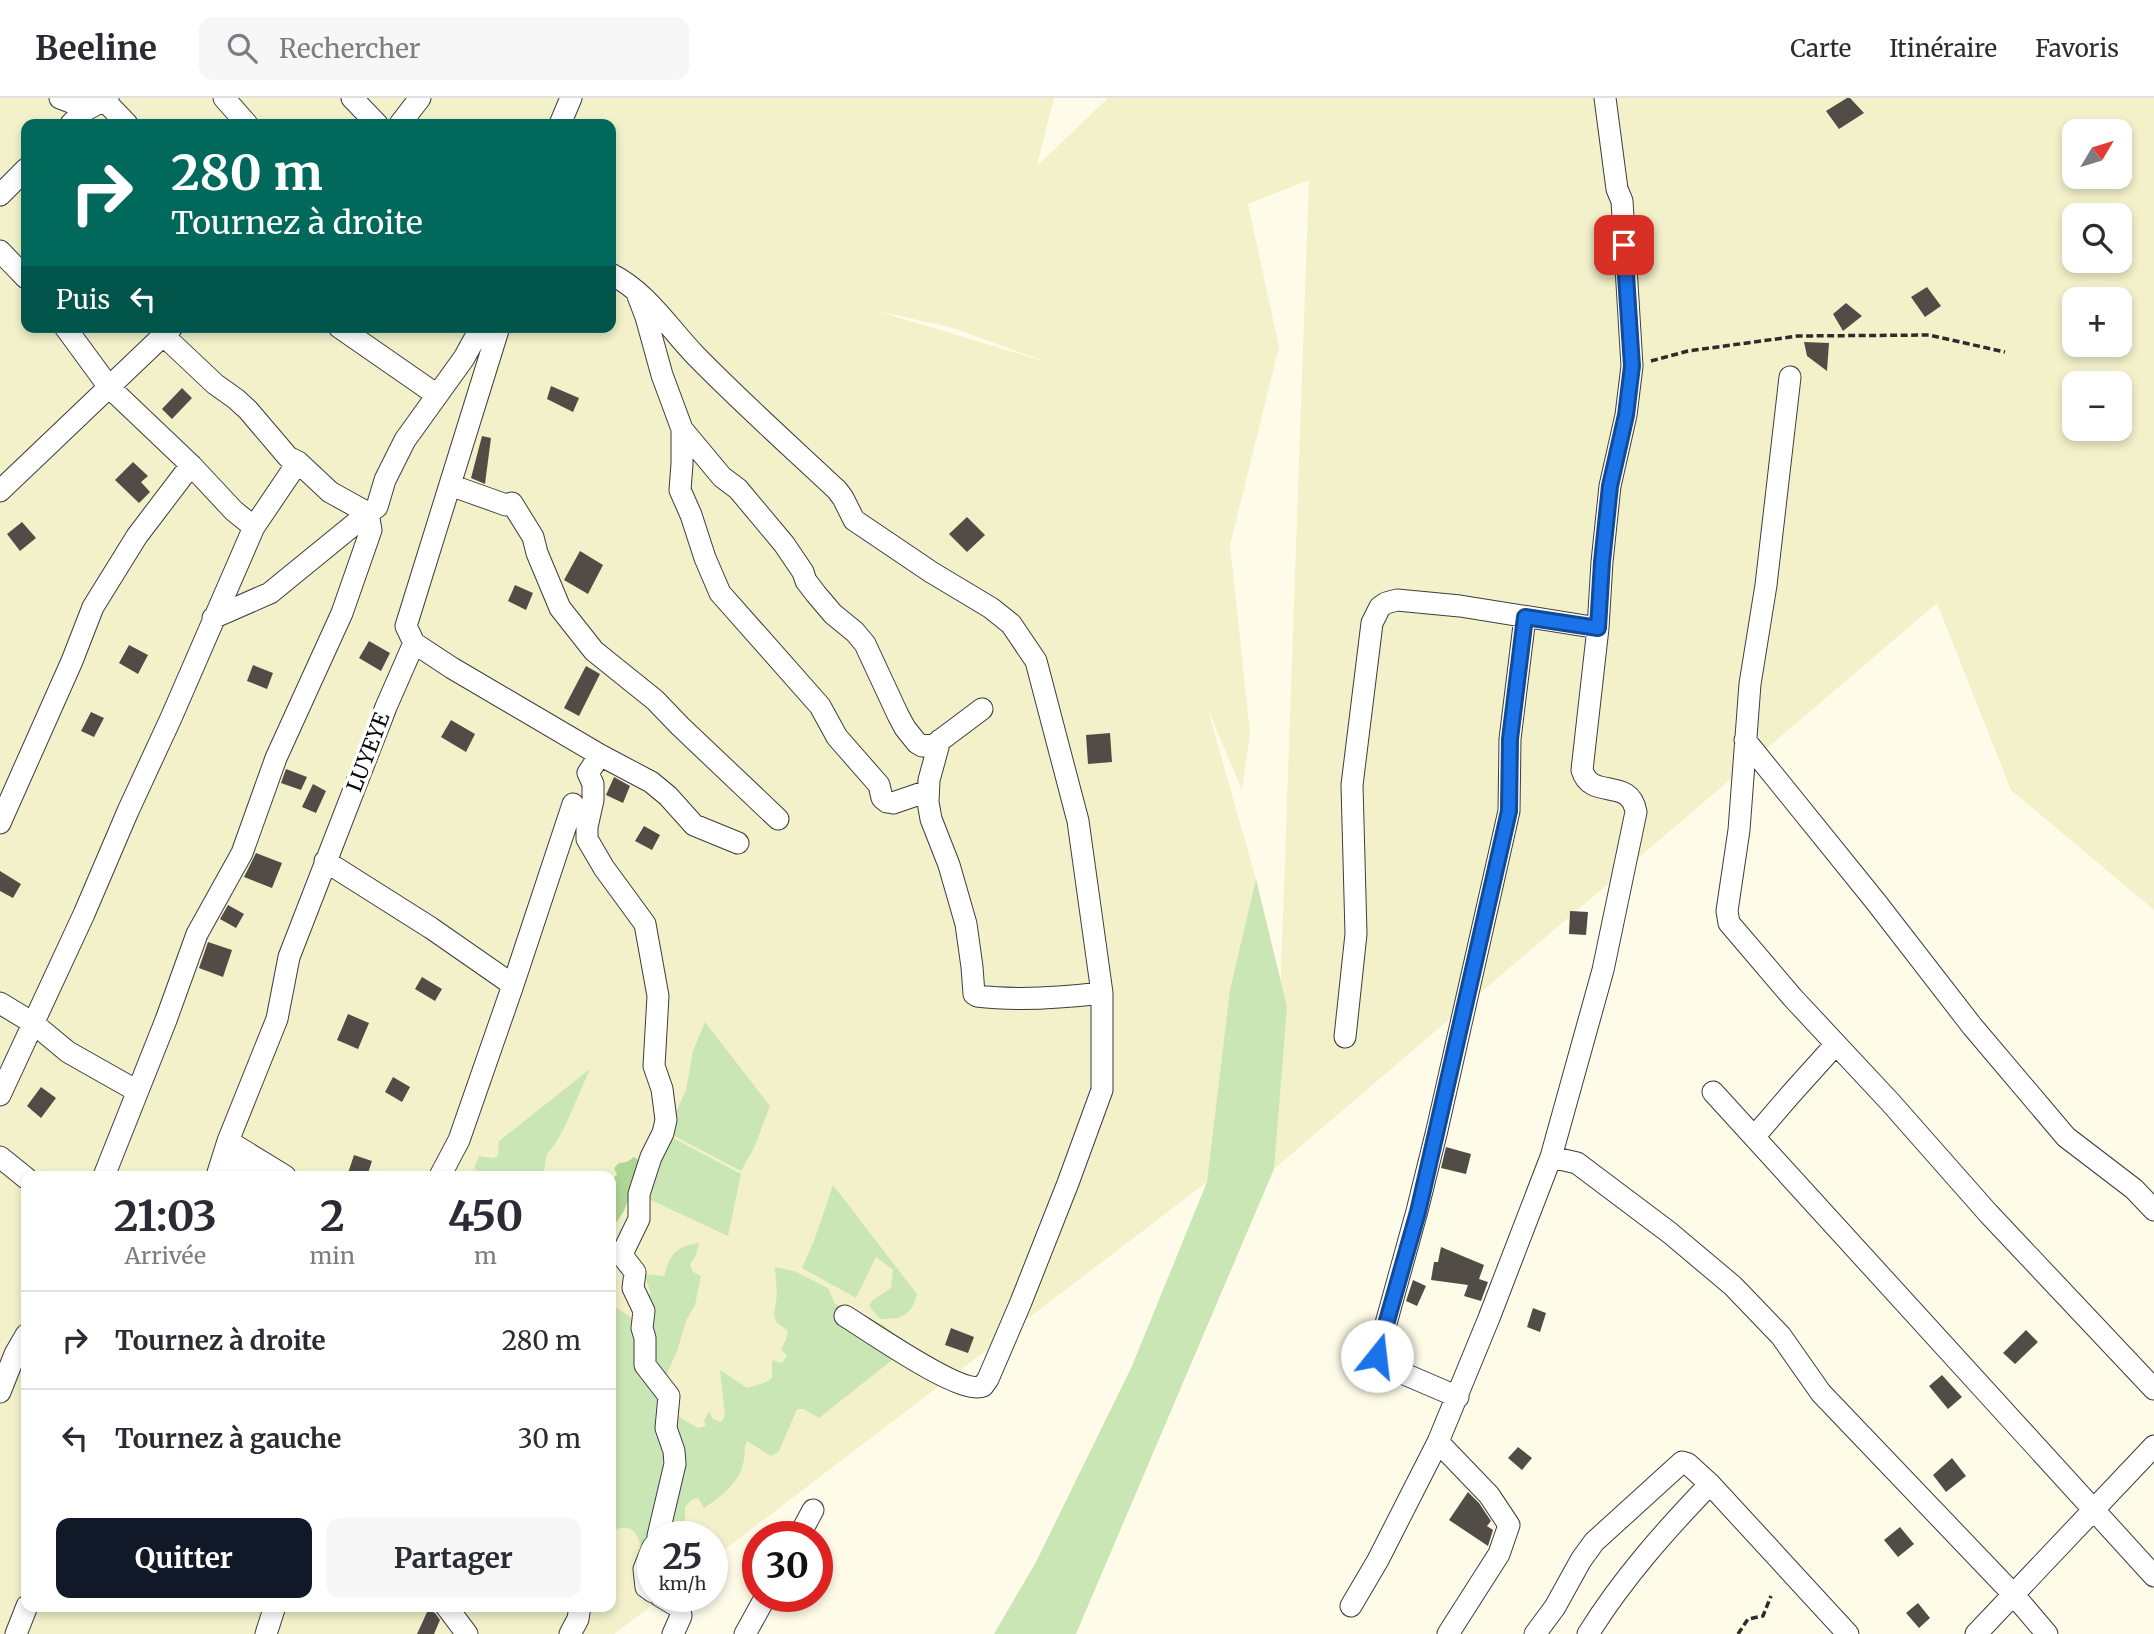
<!DOCTYPE html>
<html lang="fr">
<meta charset="utf-8">
<style>
body{margin:0;font-family:Merriweather,serif;background:#f7f7f7;color:#2b2b33;height:100vh;display:flex;flex-direction:column;font-size:26px;white-space:nowrap}
*{box-sizing:border-box;margin:0}
p{font-size:23px;color:#7c7c81}
.icon{flex:none;width:38px;height:38px;fill:none;stroke:currentColor;stroke-width:2;stroke-linecap:round;stroke-linejoin:round}
.map{position:relative;flex:1;overflow:hidden}
.drawer{position:absolute;left:21px;top:1073px;width:595px;height:441px;display:flex;flex-direction:column;background:#fff;border-radius:14px;box-shadow:0 4px 10px #0003}
.drawer>*{flex:none}
.top-card{position:absolute;left:21px;top:21px;width:595px;height:214px;border-radius:14px;box-shadow:0 4px 10px #0003;background:#00695c;color:#fff;overflow:hidden}
.needle{width:46px;rotate:52deg}
.controls{position:absolute;left:2062px;top:21px;display:grid;gap:14px}
.controls a{display:grid;place-items:center;width:70px;height:70px;border-radius:14px;background:#fff;box-shadow:0 4px 10px #0003;font-size:35px}
.speed{position:absolute;left:637px;top:1423px;display:flex;gap:14px;font-size:35px;font-weight:700;text-align:center}
.speed>*{display:grid;place-content:center;width:91px;height:91px;border-radius:50%;background:#fff;box-shadow:0 4px 10px #0003;line-height:1}
.speed small{font-size:18px;font-weight:400}
.speed .limit{border:10px solid #d22;background:#fff;color:#111}
.pin{position:absolute;display:grid;place-items:center;width:60px;height:60px;color:#fff;margin:-30px;border-radius:14px;box-shadow:0 4px 10px #0006}
.me{position:absolute;width:77px;margin:-38px;rotate:16deg;stroke-linejoin:round;filter:drop-shadow(0 0 5px #0008)}
.turn{display:flex;align-items:center;gap:24px;height:147px;padding:0 35px;font-size:32px}
.turn .icon{width:91px;height:91px;stroke-width:2.5}
.turn b{display:block;font-size:49px;line-height:60px}
.then{display:flex;align-items:center;height:66px;padding:0 35px;background:#0003;gap:14px;font-size:26px}
.eta{display:flex;justify-content:space-evenly;align-items:center;height:119px;text-align:center}
.eta b{font-size:42px;font-weight:700;line-height:49px}
.action{display:flex;gap:14px;margin-top:auto;padding:14px 35px}
.action a{flex:1;height:80px;border-radius:14px;background:#111827;color:#fff;font-size:28px;font-weight:700;line-height:80px;text-align:center}
.action a+a{background:#f7f7f7;color:#2b2b33}
ul{padding:0;list-style:none}
li{display:flex;align-items:center;gap:21px;height:98px;padding:0 35px;border-top:2px solid #e1e1e2}
li div{flex:1}
li b{display:block;font-size:26px}
li em{font-style:normal}
header{display:flex;align-items:center;gap:42px;box-sizing:border-box;height:98px;padding:0 35px;background:#fff;border-bottom:2px solid #e1e1e2}
header strong{font-size:33px}
nav{display:flex;gap:38px;margin-inline-start:auto;font-size:24px}
.search{width:490px;height:63px;background:#f7f7f7;display:flex;align-items:center;gap:18px;box-sizing:border-box;padding:0 24px;border-radius:14px;color:#7c7c81;font-size:26px}
.map>svg:first-child{display:block}
.farmland{fill:#f2f1ca;fill-rule:evenodd}
.green{fill:#cbe6b5}
.forest{fill:#aed695}
.building{fill:#524c47}
.lines{fill:none;stroke-linecap:round;stroke-linejoin:round}
.minor-casing{stroke:#3d3d3d;stroke-width:23}
.path{stroke:#2c2c2c;stroke-width:3.5;stroke-dasharray:7 3.5;stroke-linecap:butt}
.minor{stroke:#fff;stroke-width:21}
.route-casing{stroke:#114b97;stroke-width:18}
.route{stroke:#1a73e8;stroke-width:12}
.labels{text-anchor:middle;dominant-baseline:central;stroke-width:7;stroke-linejoin:round;paint-order:stroke}
.street-label{font-size:21px;fill:#0a0a0a;stroke:#fff}
</style>
<header>
<strong>Beeline</strong>
<div class="search"><svg class="icon" aria-label="search" viewBox="0 0 24 24"><circle cx="10" cy="10" r="6"/><path d="M15 15l6 6"/></svg>Rechercher</div>
<nav><a>Carte</a><a>Itinéraire</a><a>Favoris</a></nav>
</header>
<div class="map">
<svg width="2154" height="1536" viewBox="0 0 2154 1536">
<rect width="100%" height="100%" fill="#fefbe8"/>
<path class="farmland" d="M0,0H1054L1037,68L1108,0H2154V812L2011,692L1937,505L1274,1071L1309,82L1248,106L1279,249L1230,447L1250,635L1242,692L1207,609L1256,781L1207,1084L712,1461V1438H653V1498H664L614,1536H0ZM26,26H611V229H26ZM2074,33H2119V79H2074ZM2074,117H2119V163H2074ZM2074,201H2119V247H2074ZM877,213L950,229L1044,263H1043ZM2074,285H2119V331H2074ZM26,1078H611V1508H26Z"/>
<path class="green" d="M1256,781L1287,909L1274,1071L1076,1536H994L1036,1464L1132,1268L1207,1084L1230,892Z
M705,924L770,1008L754,1050L741,1073L667,1034L686,992L693,953Z
M590,971L566,1026L557,1043L547,1056L543,1078H478L479,1075L474,1070L479,1058L493,1060L498,1058L499,1043Z
M667,1037L741,1076L728,1138L642,1098Z
M833,1087L917,1196C911,1218 902,1221 880,1221L869,1208L873,1202L891,1190L893,1172L876,1159L856,1200L802,1170L814,1143Z
M699,1145L696,1157L690,1167L693,1174L701,1178L695,1207L686,1223L677,1253L665,1280L668,1312L698,1330L706,1328L704,1323L709,1313L713,1321L721,1324L725,1318L720,1272L747,1290L764,1285L772,1280V1262L782,1265L787,1258L781,1251L786,1242L788,1233L776,1224L774,1215L777,1197L775,1169L794,1173L828,1190L835,1206L881,1226L911,1247L819,1320L804,1311H797L779,1353L771,1358L747,1343C744,1350 745,1354 744,1361C741,1384 722,1398 704,1410L698,1400L691,1402L685,1409V1425L669,1438H653L644,1459C638,1444 639,1425 617,1431L611,1448V1206L629,1218L637,1228L642,1198L651,1195L644,1176L664,1178C671,1155 675,1149 699,1145Z"/>
<path class="forest" d="M634,1059L641,1064L624,1113L613,1129L611,1127V1082L617,1077L614,1070L619,1065L627,1064Z"/>
<path class="building" d="M1847,0H1850L1864,15L1839,31L1826,13Z
M1927,189L1941,208L1925,219L1911,199Z
M1846,205L1862,218L1843,233L1833,216Z
M1804,244L1829,245L1827,273L1807,258Z
M551,288L579,300L573,314L547,301Z
M182,290L192,300L172,321L162,311Z
M482,338L491,340L485,386L471,380Z
M133,364L148,378L141,384L150,394L139,405L115,382Z
M967,419L985,437L967,454L949,436Z
M22,424L36,440L20,453L7,436Z
M580,453L603,467L588,496L564,482Z
M515,487L533,495L526,512L508,503Z
M369,543L390,555L381,573L359,560Z
M129,547L148,557L138,576L119,565Z
M253,567L273,575L267,591L247,583Z
M586,568L600,576L579,618L564,610Z
M91,614L104,620L94,639L81,633Z
M451,622L475,636L466,654L441,639Z
M1110,635L1112,664L1088,666L1086,637Z
M286,671L307,679L301,692L281,685Z
M614,679L630,688L623,705L606,697Z
M313,686L326,693L316,715L302,709Z
M644,728L660,737L652,752L635,743Z
M256,755L282,765L272,790L244,779Z
M0,773L21,786L13,800L0,793Z
M228,807L244,816L236,830L220,821Z
M1570,813L1588,814L1586,837L1569,836Z
M208,844L232,852L223,879L199,870Z
M422,879L442,891L435,903L415,891Z
M348,916L369,925L358,951L337,942Z
M393,979L410,989L402,1004L385,994Z
M41,989L56,1000L41,1020L27,1008Z
M1446,1049L1471,1056L1466,1076L1441,1070Z
M354,1057L372,1063L367,1078H347Z
M1441,1149L1484,1167L1479,1181L1488,1184L1481,1203L1464,1198L1468,1187L1431,1182L1434,1164H1438Z
M1413,1182L1426,1188L1417,1208L1406,1203Z
M1533,1210L1546,1215L1540,1234L1527,1229Z
M951,1230L974,1239L968,1255L945,1247Z
M2026,1232L2038,1244L2015,1266L2003,1255Z
M1942,1277L1962,1299L1948,1311L1929,1288Z
M1518,1349L1532,1360L1522,1372L1508,1360Z
M1952,1360L1966,1378L1946,1394L1933,1377Z
M1468,1394L1479,1405L1491,1423L1487,1428L1493,1432L1488,1448L1449,1422Z
M1900,1429L1914,1446L1898,1459L1884,1442Z
M1918,1505L1930,1520L1919,1530L1906,1515Z
M428,1512L435,1515L440,1522L434,1536H417Z"/>
<g class="lines">
<defs>
<path id="minor" d="M60,0L78,7L84,13
M224,0L247,26
M352,0L377,26
M105,3L127,26
M71,26L84,13L108,0
M400,26L420,0
M560,26L571,0
M0,97L26,71
M0,153L26,180
M611,176C648,195 668,229 696,258C741,304 790,348 837,392L843,400L854,422L931,474L991,510L1011,526L1036,563L1078,723L1102,895V992L1068,1085L1021,1204L988,1281L983,1288C961,1298 868,1232 845,1218
M638,198L646,219L662,277L682,331L722,379L738,391L784,446L803,474L806,483L816,496L833,516L855,534L865,546L898,617L905,630L917,645L922,648L934,647L982,611
M65,229L109,289L191,367L234,413L254,429
M339,229L437,297
M163,237L215,286L236,301L248,312L288,359L298,364L330,394L368,415L270,495L213,520
M1790,279L1766,487L1750,586L1739,732L1727,813L1729,825L1793,900L1891,1005L1988,1115L2154,1291
M682,331V366L680,392L691,417L705,460L720,495L820,608L837,639L879,687L882,700L887,704L893,705L928,693
M450,387L506,407L512,405L533,439L537,455L560,510L594,553L655,602L680,628L778,721
M0,393L172,229
M414,545L452,570L600,657L651,684L668,698L694,727L738,745
M940,642L929,682L928,704L931,721L949,767L966,826L972,869L974,896L977,898C1018,903 1060,900 1102,895
M1745,642L1876,804L1972,928L2066,1039L2134,1091L2154,1112
M600,657L588,675L593,686V702L587,729V741L604,770L645,826L658,898L654,968L662,991L666,1022L663,1035L651,1059L639,1096V1121L623,1154L624,1160L635,1174L633,1190L644,1213L642,1230L645,1240V1267L669,1298L666,1330L674,1353L675,1366L658,1438
M0,725L72,563L93,509L137,438L191,367
M325,763L431,830L513,887L459,1042L440,1078
M513,887L573,706
M0,905L33,925L68,954L137,993
M1345,939L1356,836L1352,687L1372,525L1380,509L1386,505L1397,502L1460,508L1598,530
M1713,994L2154,1478
M0,997L84,816L128,713L171,620L254,429L298,364
M1754,1039L1791,996L1836,946
M228,1043L285,1078
M0,1059L26,1080
M1551,1059L1577,1065L1670,1135L1733,1188L1781,1238L1821,1295L2013,1496L2047,1536
M224,1060L255,1078
M104,1078L166,922L197,836L242,755L276,660L342,515L371,432L368,415L377,409L385,382L405,342L464,260L481,229
M217,1078L228,1043L277,921L289,859L386,609L414,545L406,528L499,229
M0,1294L15,1256L26,1237
M1458,1299L1381,1266L1377,1258L1417,1113L1437,1032L1509,713L1510,641L1525,519
M799,1438L813,1412
M653,1449L644,1471L646,1489L653,1494
M660,1498L680,1510L681,1518L673,1536
M446,1508L467,1536
M1351,1508L1378,1462L1438,1344
M16,1536L27,1508
M266,1536L275,1508
M570,1536L578,1521L580,1508
M745,1536L766,1498
M1448,1536L1499,1456L1509,1427L1489,1397L1438,1344L1489,1220L1551,1059L1603,872L1636,714C1630,678 1591,703 1582,672L1598,530L1602,464L1610,388L1626,317L1632,268L1622,103L1617,91L1605,0
M1535,1536L1555,1509L1581,1462L1594,1444L1682,1364L1688,1366L1710,1386L1848,1536
M1588,1536C1623,1480 1665,1433 1710,1386
M1976,1536L2154,1348"/>
</defs>
<use href="#minor" class="minor-casing"/>
<path class="path" d="M1651,263L1688,253L1798,238L1929,237L2005,254
M1738,1536L1748,1521L1763,1518L1771,1498"/>
<use href="#minor" class="minor"/>
</g>
<g class="lines">
<defs>
<path id="route" d="M1377,1258L1418,1114L1437,1031L1509,713L1510,641L1525,519L1598,530L1602,464L1610,388L1626,317L1632,268L1624,147"/>
</defs>
<use href="#route" class="route-casing"/>
<use href="#route" class="route"/>
</g>
<g class="labels">
<g class="street-label">
<text transform="translate(368 654) rotate(-69)">LUYEYE</text>
</g>
</g>
</svg>
<div class="controls">
<a><svg class="needle" viewBox="-14 -14 28 28"><path d="M0-13l5 13h-10z" fill="#e53935"/><path d="M0 13l5-13h-10z" fill="#7c7c81"/></svg></a>
<a><svg class="icon" aria-label="search" viewBox="0 0 24 24"><circle cx="10" cy="10" r="6"/><path d="M15 15l6 6"/></svg></a>
<a>+</a>
<a>−</a>
</div>
<div class="speed"><div>25<small>km/h</small></div><div class="limit">30</div></div>
<div class="pin" style="left:1624px;top:147px;background:#d93025"><svg class="icon" aria-label="arrive" viewBox="0 0 24 24"><path d="M6 21V4h12l-3 4 3 4H6"/></svg></div>
<svg class="me" style="left:1377px;top:1258px" viewBox="-20 -20 40 40"><circle r="19" fill="#fff"/><path d="M0-13L10 11 0 6-10 11z" fill="#1a73e8"/></svg>
<div class="top-card">
<div class="turn"><svg class="icon" aria-label="right" viewBox="0 0 24 24"><path d="M7 20v-9h11M14 6l5 5-5 5"/></svg><div><b>280 m</b>Tournez à droite</div></div>
<div class="then">Puis<svg class="icon" aria-label="left" viewBox="0 0 24 24"><path d="M17 20v-9H6M10 6l-5 5 5 5"/></svg></div>
</div>
<section class="drawer">
<div class="eta">
<div><b>21:03</b><p>Arrivée</p></div>
<div><b>2</b><p>min</p></div>
<div><b>450</b><p>m</p></div>
</div>
<ul>
<li><svg class="icon" aria-label="right" viewBox="0 0 24 24"><path d="M7 20v-9h11M14 6l5 5-5 5"/></svg><div><b>Tournez à droite</b></div><em>280 m</em></li>
<li><svg class="icon" aria-label="left" viewBox="0 0 24 24"><path d="M17 20v-9H6M10 6l-5 5 5 5"/></svg><div><b>Tournez à gauche</b></div><em>30 m</em></li>
</ul>
<div class="action"><a>Quitter</a><a>Partager</a></div>
</section>
</div>
